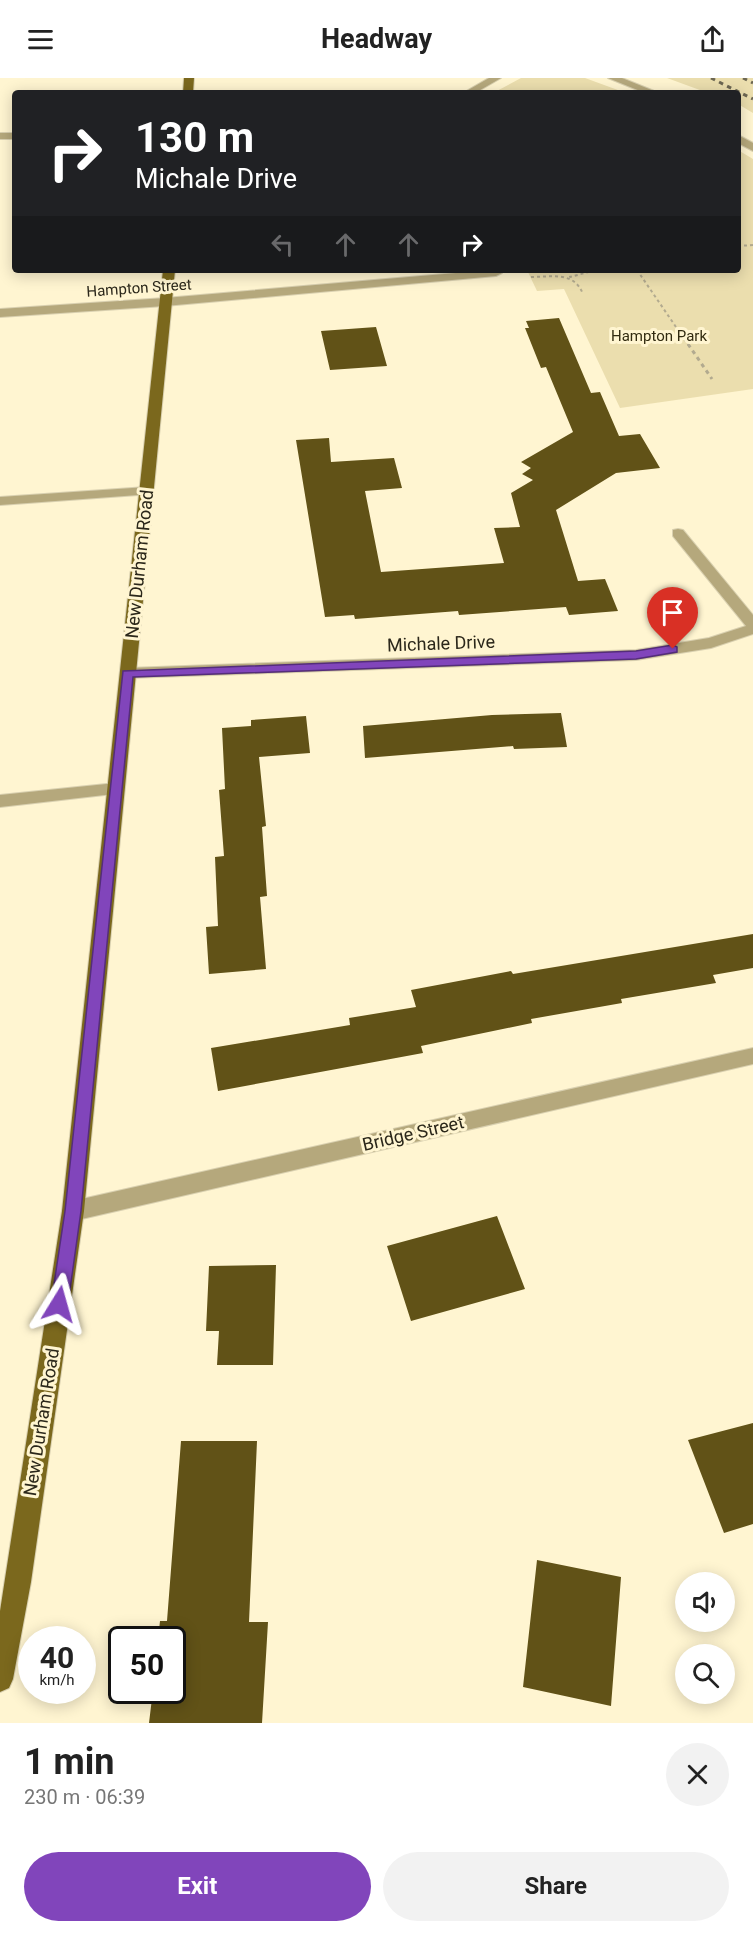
<!DOCTYPE html>
<meta charset="utf-8">
<style>
body{margin:0;font-family:Roboto,sans-serif;background:#f2f2f2;color:#222;height:100vh;display:flex;flex-direction:column;font-size:22px;white-space:nowrap}
*{box-sizing:border-box;margin:0}
p{font-size:20px;color:#767676}
.icon{flex:none;width:33px;height:33px;fill:none;stroke:currentColor;stroke-width:2;stroke-linecap:round;stroke-linejoin:round}
.map{position:relative;height:1645px;overflow:hidden}
.drawer{display:flex;flex-direction:column;background:#fff;flex:1}
.drawer>*{flex:none}
.top-card{position:absolute;left:12px;top:12px;width:729px;height:183px;border-radius:6px;box-shadow:0 3px 15px #0003;background:#202124;color:#fff;overflow:hidden}
.fabs{position:absolute;left:675px;top:1494px;display:grid;gap:12px}
.fabs a{display:grid;place-items:center;width:60px;height:60px;border-radius:50%;background:#fff;box-shadow:0 3px 15px #0003;font-size:30px}
.speed{position:absolute;left:18px;top:1548px;display:flex;gap:12px;font-size:30px;font-weight:700;text-align:center}
.speed>*{display:grid;place-content:center;width:78px;height:78px;border-radius:50%;background:#fff;box-shadow:0 3px 15px #0003;line-height:1}
.speed small{font-size:15px;font-weight:400}
.speed .limit{border:3px solid #111;border-radius:9px;background:#fff;color:#111}
.pin{position:absolute;display:grid;place-items:center;width:51px;height:51px;color:#fff;margin:-62px -26px;border-radius:50% 50% 50% 0;rotate:-45deg;box-shadow:0 0 6px #0007}
.pin .icon{rotate:45deg}
.me{position:absolute;width:66px;margin:-33px;rotate:8deg;stroke-linejoin:round;filter:drop-shadow(0 0 4px #0008)}
.turn{display:flex;align-items:center;gap:21px;height:126px;padding:0 24px;font-size:27px}
.turn .icon{width:78px;height:78px;stroke-width:2.5}
.turn b{display:block;font-size:42px;line-height:51px}
.lanes{display:flex;align-items:center;height:57px;padding:0 24px;background:#0003;justify-content:center;gap:30px;direction:ltr}
.lanes .off{opacity:.35}
.round{display:grid;place-items:center;flex:none;width:63px;height:63px;border-radius:32px;background:#f2f2f2}
.headline{display:flex;align-items:center;justify-content:space-between;height:102px;padding:0 24px}
h1{font-size:36px;font-weight:700;line-height:45px}
.action{display:flex;gap:12px;margin-top:auto;padding:12px 24px}
.action a{flex:1;height:69px;border-radius:36px;background:#8145bb;color:#fff;font-size:24px;font-weight:700;line-height:69px;text-align:center}
.action a+a{background:#f2f2f2;color:#222}
header{display:flex;justify-content:space-between;align-items:center;height:78px;padding:0 24px;background:#fff;font-size:27px;font-weight:700}
.map>svg:first-child{display:block}
.green{fill:#ebdeae}
.building{fill:#615217}
.lines{fill:none;stroke-linecap:round;stroke-linejoin:round}
.minor-casing{stroke:#d9d0b0;stroke-width:2}
.major-casing{stroke:#d9d0b0;stroke-width:2}
.path-far1{stroke:#b2aa8f;stroke-width:2;stroke-dasharray:3 3;stroke-linecap:butt}
.path{stroke:#b2aa8f;stroke-width:3;stroke-dasharray:4 4;stroke-linecap:butt}
.minor{fill:#b5a87c;fill-rule:evenodd}
.major{fill:#7b681d;fill-rule:evenodd}
.rail{stroke:#6c6652;stroke-width:3;stroke-dasharray:4.5 4.5;stroke-linecap:butt}
.route{fill:#8145bb;stroke:#542d7a;stroke-width:1.5}
.labels{text-anchor:middle;dominant-baseline:central;stroke-width:6;stroke-linejoin:round;paint-order:stroke}
.far-street-label{font-size:15px;fill:#2b271a;stroke:#fff5d1}
.far-park-label{font-size:15px;fill:#322b10;stroke:#fff5d1}
.street-label{font-size:18px;fill:#2b271a;stroke:#fff5d1}
</style>
<header><svg class="icon" aria-label="menu" viewBox="0 0 24 24"><path d="M4 6h16M4 12h16M4 18h16"/></svg>Headway<svg class="icon" aria-label="share" viewBox="0 0 24 24"><path d="M12 15V3M7 8l5-5 5 5M5 13v7h14v-7"/></svg></header>
<div class="map">
<svg width="753" height="1645" viewBox="0 0 753 1645">
<rect width="100%" height="100%" fill="#fff5d1"/>
<path class="green" d="M521,0H585L626,15H493Z
M667,0H753V35L738,26V15H708Z
M738,72L753,81V311L620,330L564,211L537,213L527,192H738Z"/>
<path class="building" d="M559,240L591,315L600,314L619,358L640,356L660,390L616,395L556,432L578,503L605,501L618,533L569,537L566,529L459,537L458,533L355,541L354,537L325,539L296,362L329,360L331,384L394,380L402,410L365,413L381,494L504,485L494,450L520,449L511,415L533,402L522,396L531,390L521,384L573,354L546,289L541,290L525,250H529L526,243Z
M376,249L387,288L330,292L321,253Z
M561,635L567,669L514,671L513,668L365,680L363,648L492,637Z
M306,638L310,675L259,679L266,748L262,749L267,818L260,819L266,891L209,896L206,849L218,848L215,779L224,778L219,712L225,711L222,650L251,648V642Z
M753,856V890L713,897L716,905L621,921L622,925L531,941L532,945L421,968L423,975L218,1013L211,970L350,947L349,940L416,929L411,912L511,893L513,896Z
M497,1138L525,1211L411,1243L387,1168Z
M276,1187L273,1287H217L219,1253H206L209,1188Z
M753,1345V1446L724,1455L688,1362Z
M181,1363H257L249,1544H268L262,1645H149L153,1612H172V1562H158L160,1543H167Z
M537,1482L621,1499L611,1628L523,1609Z"/>
<g class="lines">
<defs>
<path id="minor" d="M489,0H501L475,15H463Z
M608,0H622L659,15H645Z
M0,55H15V61H0Z
M738,57L753,65V73L738,65Z
M491,192L502,195L496,198L165,228L0,239V231L165,220Z
M147,409L152,410V416L0,427V419Z
M678,451L683,452L753,537V556L711,570L636,582L128,600L120,595L128,590L636,572L709,560L746,548L673,458V452Z
M116,705L124,711L122,715L0,729V717Z
M753,970V986L73,1143L65,1140L62,1133L65,1126L73,1123Z"/>
<path id="major" d="M184,0H194L193,15H183Z
M163,192H175L84,1133L31,1504L13,1601L9,1610L0,1614V1533L62,1133Z"/>
</defs>
<use href="#minor" class="minor-casing"/>
<use href="#major" class="major-casing"/>
<path class="path-far1" d="M738,168L753,167
M571,192L570,199L596,192
M637,192L689,268
M531,199C552,199 574,193 583,216"/>
<path class="path" d="M688,266L712,301"/>
<use href="#minor" class="minor"/>
<use href="#major" class="major"/>
<path class="rail" d="M711,0L753,21
M743,0L753,5"/>
</g>
<path class="route" d="M673,567L677,569V574L636,581L133,599L81,1133L68,1226L65,1231L59,1234L53,1231L51,1226L65,1133L123,593L636,573Z"/>
<g class="labels">
<g class="far-street-label">
<text transform="translate(139 210) rotate(-4)">Hampton Street</text>
</g>
<g class="far-park-label">
<text x="659" y="258">Hampton Park</text>
</g>
<g class="street-label">
<text transform="translate(139 486) rotate(-84)">New Durham Road</text>
<text transform="translate(441 565) rotate(-2)">Michale Drive</text>
<text transform="translate(413 1055) rotate(-13)">Bridge Street</text>
<text transform="translate(41 1344) rotate(-81)">New Durham Road</text>
</g>
</g>
</svg>
<div class="fabs">
<a><svg class="icon" aria-label="sound" viewBox="0 0 24 24"><path d="M4 9h4l5-4v14l-5-4H4zM17 9q2 3 0 6"/></svg></a>
<a><svg class="icon" aria-label="search" viewBox="0 0 24 24"><circle cx="10" cy="10" r="6"/><path d="M15 15l6 6"/></svg></a>
</div>
<div class="speed"><div>40<small>km/h</small></div><div class="limit">50</div></div>
<div class="pin" style="left:673px;top:571px;background:#d93025"><svg class="icon" aria-label="arrive" viewBox="0 0 24 24"><path d="M6 21V4h12l-3 4 3 4H6"/></svg></div>
<svg class="me" style="left:59px;top:1226px" viewBox="-20 -20 40 40"><path d="M0-17L14 15 0 8-14 15z" fill="#8145bb" stroke="#fff" stroke-width="4"/></svg>
<div class="top-card">
<div class="turn"><svg class="icon" aria-label="right" viewBox="0 0 24 24"><path d="M7 20v-9h11M14 6l5 5-5 5"/></svg><div><b>130 m</b>Michale Drive</div></div>
<div class="lanes"><svg class="icon off" aria-label="left" viewBox="0 0 24 24"><path d="M17 20v-9H6M10 6l-5 5 5 5"/></svg><svg class="icon off" aria-label="ahead" viewBox="0 0 24 24"><path d="M12 20V5M6 11l6-6 6 6"/></svg><svg class="icon off" aria-label="ahead" viewBox="0 0 24 24"><path d="M12 20V5M6 11l6-6 6 6"/></svg><svg class="icon" aria-label="right" viewBox="0 0 24 24"><path d="M7 20v-9h11M14 6l5 5-5 5"/></svg></div>
</div>
</div>
<section class="drawer">
<div class="headline"><div><h1>1 min</h1><p>230 m · 06:39</p></div><a class="round"><svg class="icon" aria-label="close" viewBox="0 0 24 24"><path d="M6 6l12 12M18 6L6 18"/></svg></a></div>
<div class="action"><a>Exit</a><a>Share</a></div>
</section>
